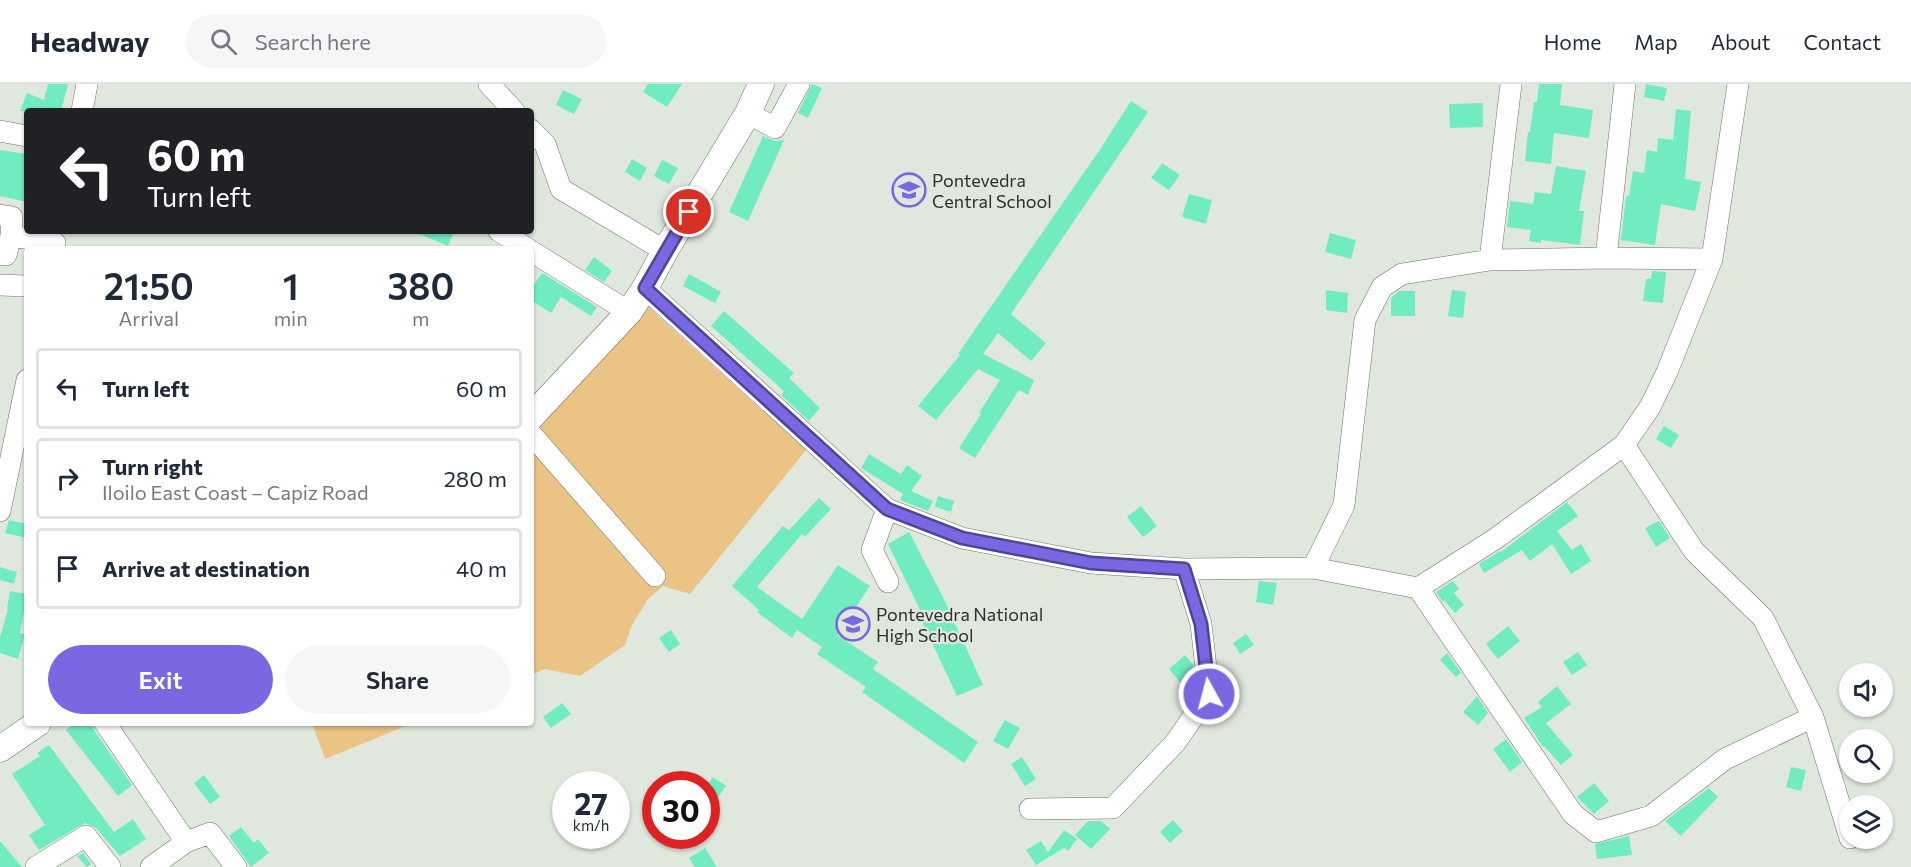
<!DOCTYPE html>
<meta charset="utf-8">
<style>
body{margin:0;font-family:Commissioner,sans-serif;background:#f6f6f7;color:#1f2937;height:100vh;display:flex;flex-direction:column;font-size:22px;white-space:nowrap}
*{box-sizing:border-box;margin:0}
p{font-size:20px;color:#747a83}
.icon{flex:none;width:33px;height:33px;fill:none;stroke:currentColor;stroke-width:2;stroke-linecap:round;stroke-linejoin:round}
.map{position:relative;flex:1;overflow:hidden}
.panel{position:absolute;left:24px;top:162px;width:510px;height:480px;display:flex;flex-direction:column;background:#fff;border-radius:6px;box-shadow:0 2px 4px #0004}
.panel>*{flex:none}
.top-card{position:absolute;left:24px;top:24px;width:510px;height:126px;border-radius:6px;box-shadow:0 2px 4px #0004;background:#202124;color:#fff;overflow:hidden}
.buttons{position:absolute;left:1839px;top:579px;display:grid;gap:12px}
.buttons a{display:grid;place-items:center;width:54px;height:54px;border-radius:50%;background:#fff;box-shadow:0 2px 4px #0004;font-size:30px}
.speed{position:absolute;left:552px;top:687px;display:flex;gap:12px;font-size:30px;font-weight:700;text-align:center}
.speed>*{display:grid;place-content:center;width:78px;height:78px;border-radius:50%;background:#fff;box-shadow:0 2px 4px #0004;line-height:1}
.speed small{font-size:15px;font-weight:400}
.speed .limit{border:9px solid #d22;background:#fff;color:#111}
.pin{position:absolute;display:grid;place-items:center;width:51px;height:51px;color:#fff;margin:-26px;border:3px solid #fff;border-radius:50%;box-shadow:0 2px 6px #0007}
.me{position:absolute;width:66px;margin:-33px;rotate:353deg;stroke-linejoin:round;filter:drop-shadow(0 0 4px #0008)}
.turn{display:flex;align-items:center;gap:21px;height:126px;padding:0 24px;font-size:27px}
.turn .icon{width:78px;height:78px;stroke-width:2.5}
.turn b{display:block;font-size:42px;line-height:51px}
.eta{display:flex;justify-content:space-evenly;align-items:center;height:102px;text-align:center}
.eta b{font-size:36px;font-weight:600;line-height:42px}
.button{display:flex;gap:12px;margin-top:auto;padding:12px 24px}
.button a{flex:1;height:69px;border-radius:36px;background:#7a68e3;color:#fff;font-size:24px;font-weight:600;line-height:69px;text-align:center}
.button a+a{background:#f6f6f7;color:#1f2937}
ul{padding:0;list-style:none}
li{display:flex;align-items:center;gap:18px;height:81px;margin:0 12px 9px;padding:0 12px;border:3px solid #e0e1e3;border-radius:6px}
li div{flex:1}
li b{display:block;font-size:22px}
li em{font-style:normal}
header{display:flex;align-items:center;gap:36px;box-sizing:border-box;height:84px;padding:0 30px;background:#fff;border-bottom:2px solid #e0e1e3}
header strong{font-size:28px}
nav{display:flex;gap:33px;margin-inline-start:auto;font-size:21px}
.search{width:420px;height:54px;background:#f6f6f7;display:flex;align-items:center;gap:15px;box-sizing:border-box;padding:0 21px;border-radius:33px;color:#747a83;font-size:22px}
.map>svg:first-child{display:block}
.green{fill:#eac385}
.building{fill:#70ecc0}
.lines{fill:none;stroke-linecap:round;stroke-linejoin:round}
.minor-casing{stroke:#6d746b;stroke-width:22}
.major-casing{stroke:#6d746b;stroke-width:27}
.minor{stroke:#fff;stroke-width:21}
.major{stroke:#fff;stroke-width:26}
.route-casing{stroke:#4f4494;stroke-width:15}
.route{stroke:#7a68e3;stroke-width:10}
.labels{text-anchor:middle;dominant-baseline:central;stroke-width:4.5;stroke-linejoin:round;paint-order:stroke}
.poi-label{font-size:18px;fill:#2d302c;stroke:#e0e8de;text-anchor:start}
</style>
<header>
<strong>Headway</strong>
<div class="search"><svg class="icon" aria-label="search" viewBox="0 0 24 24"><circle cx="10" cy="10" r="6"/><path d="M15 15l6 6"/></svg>Search here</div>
<nav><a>Home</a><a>Map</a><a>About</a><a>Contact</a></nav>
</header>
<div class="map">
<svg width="1911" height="783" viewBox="0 0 1911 783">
<rect width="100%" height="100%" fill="#e0e8de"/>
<path class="green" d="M644,219L806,366L690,510L663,502L648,515L632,541L625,561L580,592L545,585L531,591V349Z
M312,639H413L325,675Z"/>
<path class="building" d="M48,0H68L62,23L69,27H20L27,9L44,16Z
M648,0H682L667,23L643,8Z
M812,0L822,4L808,34L798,29Z
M1539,0H1562L1560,21L1593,26L1589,54L1554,49L1551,80L1525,77L1528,48H1530L1534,18H1537Z
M1646,0L1667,4L1664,17L1644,13Z
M563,6L582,15L574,30L556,21Z
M1131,17L1148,28L1011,230L1046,259L1031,277L998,249L983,270L1034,296L1028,311L1019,306L975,374L959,364L981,330L979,329L1000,296L978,285L936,336L918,322L960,271L958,270L1101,64Z
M1483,19V43L1450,44L1449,20Z
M1676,25L1691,27L1685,95L1701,98L1695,127L1661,120L1655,161L1621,156L1626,112H1629L1633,87L1644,89L1647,66L1657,68L1658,54L1673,56Z
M763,52L775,57L784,56L748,137L729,128Z
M0,66L27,70V118L0,112Z
M632,75L647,84L640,97L625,88Z
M662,76L678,84L669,100L654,92Z
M1162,79L1180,91L1169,106L1151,94Z
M1556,82L1586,87L1579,127H1584L1580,161L1541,156V159L1529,157L1531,146L1507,143L1510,117L1533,120L1535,108L1551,110Z
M1189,110L1212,116L1206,140L1182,133Z
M413,147H454L448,162Z
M1330,149L1356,156L1351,175L1325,168Z
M594,173L612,187L604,198L585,186Z
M1652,187L1666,188L1663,219L1643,217L1646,195H1651Z
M542,189L597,223L591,232L561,213L551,229L531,216V205Z
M689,190L721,208L715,219L683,202Z
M1326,206L1348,209L1347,229L1326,226Z
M1452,206L1466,208L1463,234L1448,232Z
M1399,207H1415V232H1391V214Z
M724,227L794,289L789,294L820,324L809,337L781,311L784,307L711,242Z
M1664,342L1679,351L1671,364L1656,355Z
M869,370L901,390L907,381L922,392L911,407L933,417L928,427L900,416L903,410L861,384Z
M938,412L954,417L951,428L935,423Z
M819,414L831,425L805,453L802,450L757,503L802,535L838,481L870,502L837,551L878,578L873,585L978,658L964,679L862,608L866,603L817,570L822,563L797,546L792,554L757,528L759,526L732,502L783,442L789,446Z
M1567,418L1578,432L1557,447L1572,466L1581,460L1591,477L1571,490L1552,460L1530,477L1522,466L1484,489L1479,480L1500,467L1501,468Z
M1141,422L1157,442L1143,453L1127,433Z
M9,436L27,440V454L5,449Z
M1659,437L1670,454L1656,463L1645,444Z
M909,448L944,515L983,601L957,612L917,527L920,526L888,460Z
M0,483L17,488L14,500L0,496Z
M1259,497L1277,499L1273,521L1256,518Z
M1453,497L1459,505L1454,509L1464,521L1455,529L1444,516L1443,518L1436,508Z
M10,507L27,510L20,549L25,550L18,575L0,569V553L8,525H7Z
M1508,542L1520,557L1498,575L1486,560Z
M671,546L680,560L669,568L659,554Z
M1246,550L1254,561L1240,570L1233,559Z
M1578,568L1587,581L1572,591L1563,578Z
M1447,569L1461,589L1456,593L1440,576Z
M1185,571L1193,581L1195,596L1185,604L1169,585Z
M1557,602L1571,620L1546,639L1573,671L1561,681L1544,662L1543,663L1524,634L1542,623L1538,618Z
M1477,612L1488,629L1478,641L1463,628Z
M562,619L571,630L551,644L543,633Z
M1005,636L1020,644L1008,665L993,657Z
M76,639H92L94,646L132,701L118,712L66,646Z
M1506,655L1522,678L1510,688L1493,665Z
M49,661L114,748L133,735L146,755L120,772L96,744L85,739L39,766L29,751L45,741L12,690L40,672L37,669Z
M1022,673L1036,695L1025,702L1011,680Z
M1791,683L1806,686L1801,707L1786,703Z
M204,691L220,713L210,720L194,699Z
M713,693L726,702L714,719L706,714V703Z
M1594,699L1609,717L1594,730L1577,713Z
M1709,704L1718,713L1681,752L1665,737Z
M1173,736L1183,747L1170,759L1160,748Z
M1088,737H1101L1110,745L1091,765L1075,751Z
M241,743L254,759L258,755L269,769L251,783L229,752Z
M1064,746L1077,755L1068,767L1064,764L1036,781L1026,766L1041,757L1048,768Z
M1629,752L1632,771L1597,775L1595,760Z
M0,757L22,783H0Z
M705,764L717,783H695L689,774Z
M83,769L91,780L87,783L77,772Z"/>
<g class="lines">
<defs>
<path id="minor" d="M489,0L514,27
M82,27L87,0
M748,29L775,44L799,0
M531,46L545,60L561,105L665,167
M0,47L27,52
M0,131L12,133L11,152
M499,147L528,165
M531,167L629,228
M0,170L6,171L11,152L55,159
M1606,174L1712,175
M1490,176L1511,0
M0,201L27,202
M645,204L887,425L962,454L1091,479L1184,485L1313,484L1418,504L1495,455L1624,361L1650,323L1667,288L1712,175L1738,0
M531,350L655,492
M1624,361L1694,467L1763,534L1813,633L1850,754
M887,425L872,466L888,498
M0,427L27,296
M1313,484L1344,421L1365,236L1382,203L1402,190L1490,176L1606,174L1625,0
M1418,504L1573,730L1596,748L1651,732L1725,675L1813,633
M105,639L186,758
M1030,725L1113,724L1175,659L1209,610L1201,540L1184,485
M36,783L86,752L110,783
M151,783L186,758L210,749L236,783"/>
<path id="major" d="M531,333L629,228L645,204L665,167L748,29L761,0
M0,665L38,639"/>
</defs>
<use href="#minor" class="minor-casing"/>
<use href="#major" class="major-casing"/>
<use href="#minor" class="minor"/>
<use href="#major" class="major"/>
</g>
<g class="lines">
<defs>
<path id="route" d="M689,128L645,204L887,425L962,454L1091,479L1184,485L1201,540L1209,610"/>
</defs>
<use href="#route" class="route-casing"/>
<use href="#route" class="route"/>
</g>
<defs>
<symbol id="school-ring" viewBox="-11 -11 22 22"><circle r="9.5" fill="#e0e8de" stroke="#7a68e3" stroke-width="1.5"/><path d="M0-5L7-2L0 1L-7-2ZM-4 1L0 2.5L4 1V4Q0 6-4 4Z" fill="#7a68e3"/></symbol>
</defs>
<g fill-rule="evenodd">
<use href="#school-ring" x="890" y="87" width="38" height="38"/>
<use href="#school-ring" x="834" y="521" width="38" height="38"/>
</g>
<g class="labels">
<g class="poi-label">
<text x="932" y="96">Pontevedra<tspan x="932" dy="21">Central School</tspan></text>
<text x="876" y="530">Pontevedra National<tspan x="876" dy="21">High School</tspan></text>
</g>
</g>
</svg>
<div class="buttons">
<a><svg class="icon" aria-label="sound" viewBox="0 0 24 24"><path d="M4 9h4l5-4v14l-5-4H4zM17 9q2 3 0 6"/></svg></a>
<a><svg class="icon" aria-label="search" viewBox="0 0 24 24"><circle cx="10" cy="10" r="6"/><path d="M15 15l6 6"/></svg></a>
<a><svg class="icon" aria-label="layers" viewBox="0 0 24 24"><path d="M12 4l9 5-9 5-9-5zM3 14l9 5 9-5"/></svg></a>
</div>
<div class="speed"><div>27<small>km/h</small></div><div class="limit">30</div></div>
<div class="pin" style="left:689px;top:128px;background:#d93025"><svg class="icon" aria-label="arrive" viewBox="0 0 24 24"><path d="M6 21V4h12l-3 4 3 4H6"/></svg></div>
<svg class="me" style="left:1209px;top:610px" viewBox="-20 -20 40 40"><circle r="17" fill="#7a68e3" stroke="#fff" stroke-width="3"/><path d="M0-11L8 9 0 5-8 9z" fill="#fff"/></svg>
<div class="top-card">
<div class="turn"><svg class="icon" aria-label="left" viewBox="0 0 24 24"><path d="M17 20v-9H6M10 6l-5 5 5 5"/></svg><div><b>60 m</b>Turn left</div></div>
</div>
<section class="panel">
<div class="eta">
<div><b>21:50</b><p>Arrival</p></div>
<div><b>1</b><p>min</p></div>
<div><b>380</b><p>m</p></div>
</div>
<ul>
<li><svg class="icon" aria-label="left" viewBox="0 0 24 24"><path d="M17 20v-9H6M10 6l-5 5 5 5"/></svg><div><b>Turn left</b></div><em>60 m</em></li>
<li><svg class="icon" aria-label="right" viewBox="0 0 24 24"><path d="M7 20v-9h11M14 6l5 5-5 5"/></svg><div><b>Turn right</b><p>Iloilo East Coast – Capiz Road</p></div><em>280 m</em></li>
<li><svg class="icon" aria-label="arrive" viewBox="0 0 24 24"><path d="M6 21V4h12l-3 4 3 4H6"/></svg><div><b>Arrive at destination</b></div><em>40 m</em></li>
</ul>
<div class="button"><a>Exit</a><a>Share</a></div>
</section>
</div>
